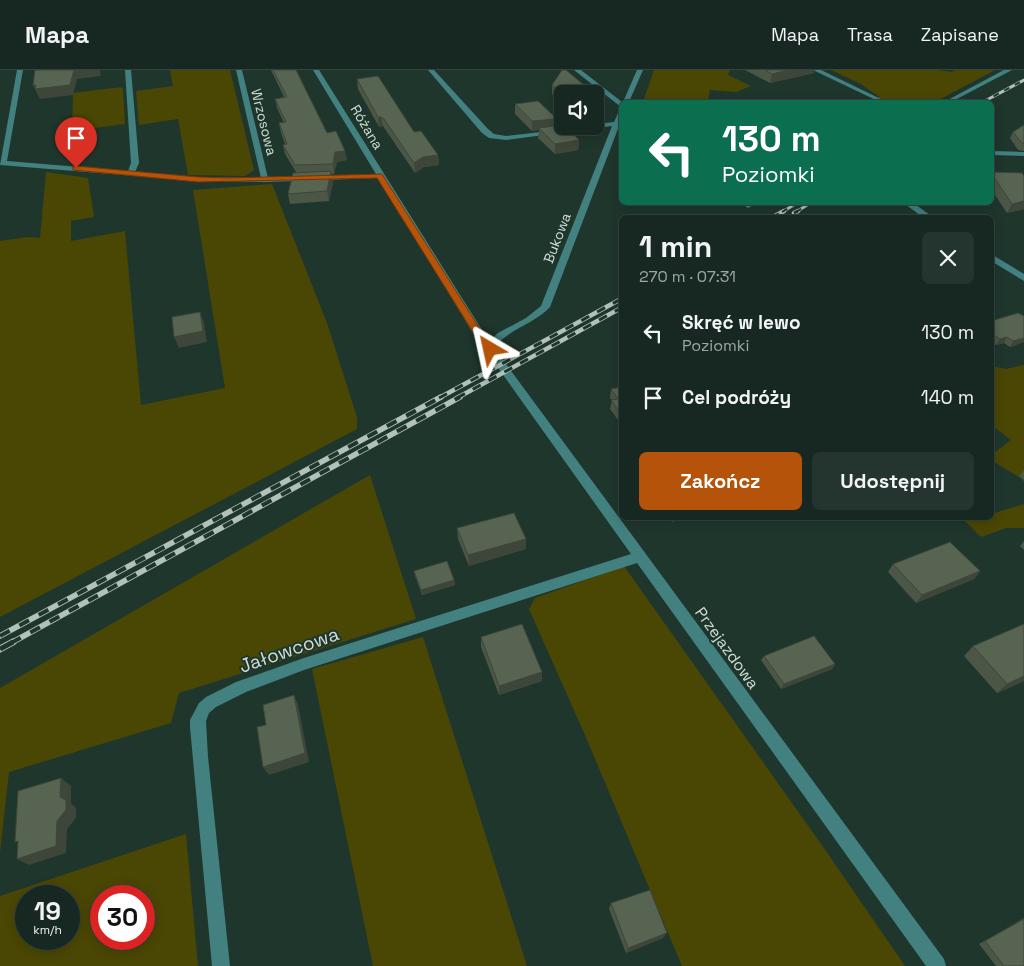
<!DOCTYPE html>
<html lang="pl">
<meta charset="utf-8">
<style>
body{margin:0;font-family:"Space Grotesk",sans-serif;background:#24342f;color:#f1f3f6;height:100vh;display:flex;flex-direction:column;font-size:19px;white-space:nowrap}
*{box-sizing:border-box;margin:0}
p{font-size:16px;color:#9ea6a5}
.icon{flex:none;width:28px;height:28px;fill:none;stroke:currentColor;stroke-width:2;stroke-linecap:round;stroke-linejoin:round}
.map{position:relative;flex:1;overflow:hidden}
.panel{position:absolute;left:619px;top:145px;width:375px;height:305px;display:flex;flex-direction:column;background:#172822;border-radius:8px;box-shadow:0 2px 12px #0003,0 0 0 1px #364440}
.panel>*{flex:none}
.top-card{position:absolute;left:619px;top:30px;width:375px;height:105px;border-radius:8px;box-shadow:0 2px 12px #0003,0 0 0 1px #364440;background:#0b6e4f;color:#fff;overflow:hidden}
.tools{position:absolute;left:554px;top:15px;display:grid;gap:10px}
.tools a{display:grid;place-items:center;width:50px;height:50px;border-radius:8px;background:#172822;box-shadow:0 2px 12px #0003,0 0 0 1px #364440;font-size:25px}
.speed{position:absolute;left:15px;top:815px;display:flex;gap:10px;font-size:25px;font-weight:700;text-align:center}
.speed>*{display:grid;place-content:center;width:65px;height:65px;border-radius:50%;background:#172822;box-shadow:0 2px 12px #0003,0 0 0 1px #364440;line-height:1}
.speed small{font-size:12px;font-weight:400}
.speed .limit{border:8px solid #d22;background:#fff;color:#111}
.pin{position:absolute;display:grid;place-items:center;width:42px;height:42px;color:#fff;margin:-51px -21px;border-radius:50% 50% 50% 0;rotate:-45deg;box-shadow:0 0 5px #0007}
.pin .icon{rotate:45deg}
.me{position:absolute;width:55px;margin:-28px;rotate:324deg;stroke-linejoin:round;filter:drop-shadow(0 0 4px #0008)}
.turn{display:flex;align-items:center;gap:18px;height:105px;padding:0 20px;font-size:22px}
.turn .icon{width:65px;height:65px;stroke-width:2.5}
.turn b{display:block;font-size:35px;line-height:42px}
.round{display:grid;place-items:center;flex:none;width:52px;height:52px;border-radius:8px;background:#24342f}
.overview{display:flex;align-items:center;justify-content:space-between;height:85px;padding:0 20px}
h1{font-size:30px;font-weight:700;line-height:38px}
.cta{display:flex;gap:10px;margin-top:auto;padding:10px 20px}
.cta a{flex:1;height:58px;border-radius:8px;background:#b45309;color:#fff;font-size:20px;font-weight:700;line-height:58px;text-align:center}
.cta a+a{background:#24342f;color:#f1f3f6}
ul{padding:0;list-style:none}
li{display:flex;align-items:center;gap:15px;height:65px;padding:0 20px}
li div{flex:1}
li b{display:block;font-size:19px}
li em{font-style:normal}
header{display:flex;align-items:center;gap:30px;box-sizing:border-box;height:70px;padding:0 25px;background:#172822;border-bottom:1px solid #364440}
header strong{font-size:24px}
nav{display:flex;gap:28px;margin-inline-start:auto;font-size:18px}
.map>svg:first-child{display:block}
.green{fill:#4a4705;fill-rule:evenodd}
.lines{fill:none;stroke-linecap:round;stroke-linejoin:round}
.minor{fill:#438181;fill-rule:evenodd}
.rail-far3-casing{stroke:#b2c1ba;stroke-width:3}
.rail-far2-casing{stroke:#b2c1ba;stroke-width:4.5}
.rail-far1-casing{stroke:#b2c1ba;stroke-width:5.5}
.rail-casing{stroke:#b2c1ba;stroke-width:7}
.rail-far3{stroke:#1f362d;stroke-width:2;stroke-dasharray:6;stroke-linecap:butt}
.rail-far2{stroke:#1f362d;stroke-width:3;stroke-dasharray:9;stroke-linecap:butt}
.rail-far1{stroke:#1f362d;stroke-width:4;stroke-dasharray:11;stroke-linecap:butt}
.rail{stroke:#1f362d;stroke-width:5;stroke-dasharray:15;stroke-linecap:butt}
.wall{fill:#4b5646}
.shaded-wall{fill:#3d4639}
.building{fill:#576451;stroke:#3d4639}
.route{fill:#b45309;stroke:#753606}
.labels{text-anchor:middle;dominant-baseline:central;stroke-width:4;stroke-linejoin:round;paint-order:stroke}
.far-street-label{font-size:14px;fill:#d0ded7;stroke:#1f362d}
.street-label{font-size:16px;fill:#d0ded7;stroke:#1f362d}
.near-street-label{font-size:19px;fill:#d0ded7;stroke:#1f362d}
</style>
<header>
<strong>Mapa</strong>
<nav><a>Mapa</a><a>Trasa</a><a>Zapisane</a></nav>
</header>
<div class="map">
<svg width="1024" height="896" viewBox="0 0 1024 896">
<rect width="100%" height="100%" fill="#1f362d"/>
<path class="green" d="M170,0H230L254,100L245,106L188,105L178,49L139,55L136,21L173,16Z
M654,0H730L728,5L751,16L736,22L710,20L708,32H643Z
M831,0H938L951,2L956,0H995L935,32H879L878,26L861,14Z
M121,17L123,19L125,54L72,61L73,23Z
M46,102L88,108L94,147L71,151V171L125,161L141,335L225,318L193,120L272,114L327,253L357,347V359L0,547V171L27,167L40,168Z
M1024,295V405L1019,407L991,390V385L1011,370L991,355V296L1006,299Z
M370,405L416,549L179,623L171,653L9,702L0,783V618Z
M1024,434V458H1006L981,467L962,448H991V444Z
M624,496L826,781L905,896H682L585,665L529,539L535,528Z
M423,567L527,896H373L312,599Z
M186,764L198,896H0V826ZM26,826H69V869H26ZM101,826H144V869H101Z"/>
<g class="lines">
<path class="minor" d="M17,0H23L7,91L128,101L131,93L125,0H131L139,93L135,102L198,107L261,108L236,0H242L268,108L376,104L313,0H319L489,271L498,263L526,248L541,236L612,56L506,70L489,68L482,63L428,0H434L488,59L494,64L506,66L595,56V54L614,52L618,43L621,41V51L550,237C535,254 503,261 495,279L944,889L946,896H926L637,493L304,600L246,622L216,637L209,643L206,651L208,687L230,896H212L190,657V650L199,633L206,627L236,612L304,588L631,484L471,260L379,108L265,112L198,111L0,95Z
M574,0H581L622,32L621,37Z
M637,0H643L629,32H623Z
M813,0H821L887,32H880Z
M1004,0H1012L951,32H944Z
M991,81L1024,82V86L991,85Z
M740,132H759L748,138Z
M902,132H912L934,148H924Z
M991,184L1024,204V211L991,191Z"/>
<defs>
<path id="rail-far3" d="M983,32L1024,10
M782,142L799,132
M796,142L812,132"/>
<path id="rail-far2" d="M794,143L798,141
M771,148L784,141
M439,328L621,229
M457,328L621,238"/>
<path id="rail-far1" d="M0,566L441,327
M11,573L460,327"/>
<path id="rail" d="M0,579L13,572"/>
</defs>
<use href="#rail-far3" class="rail-far3-casing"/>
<use href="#rail-far2" class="rail-far2-casing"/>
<use href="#rail-far1" class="rail-far1-casing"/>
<use href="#rail" class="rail-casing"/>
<use href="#rail-far3" class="rail-far3"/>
<use href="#rail-far2" class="rail-far2"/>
<use href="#rail-far1" class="rail-far1"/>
<use href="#rail" class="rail"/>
</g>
<path class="wall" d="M271,0H296L327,63L347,90L337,92L334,104H331L333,112L329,131L290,134L288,124L296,102L285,84L283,75L285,74L281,63L279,53H284L277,38L275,29L284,27Z
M745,0H815L814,3L770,13Z
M357,9L438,85L439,95L424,97L415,103L385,59L383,56L379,57L358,19Z
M552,15L591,21L590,24H562V33L552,24Z
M515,34L557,55L579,70L578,80L555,84L538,68L539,60L532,61L515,44Z
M1024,55V81L1018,80L1010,68L1013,62Z
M991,102L1024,139L1007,143L991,119Z
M1024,246V272L1010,277L1004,273L996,275L991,271V251Z
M621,317V354L610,339L612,330L610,328L611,319Z
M1024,400V411L1019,406Z
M669,448H684L672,452Z
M457,458L526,469V479L469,496L458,469Z
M1024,471V480L1020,476Z
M893,494L980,501L974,509L916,533L888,502Z
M414,501L454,510L455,515L422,525L415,506Z
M481,567L542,602V611L499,625L481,577Z
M973,576L1024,611L997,623L964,586Z
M764,586L835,594L832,599L781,619L761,590Z
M611,833L663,868L626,883L609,839Z
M1024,848V896H996L979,874Z"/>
<path class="shaded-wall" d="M73,0H100L101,6L77,9L73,25L40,29L33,15Z
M788,0H815L814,3L770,13L772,4Z
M591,21L590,24H575Z
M378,47H381L383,56L379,57Z
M557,49V58H539V60L532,61V51Z
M579,70L578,80L555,84V74Z
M345,81L347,90L337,92L334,104L333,94L335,82Z
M438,85L439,95L424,97L415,103L414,93L423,87Z
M331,101L333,112L329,131L327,121Z
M1024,131V139L1007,143L1012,134Z
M200,242L204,253L207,272L179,278L174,267Z
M1007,267L1004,273L996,275L1000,269Z
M1024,268V272L1010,277L1013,271Z
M673,448H684L672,452Z
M526,469V479L469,496L468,485Z
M980,501L974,509L916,533L922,525Z
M454,510L455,515L422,525L421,520Z
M835,594L832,599L781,619L784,614Z
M542,602V611L499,625V616Z
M1024,606V611L997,623L1007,614Z
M294,625L298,634L309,692L269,705L263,697Z
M61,708L71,716V733L76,738V748L67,759L66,783L29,795L17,789L57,751L60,727Z
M667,863L663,868L626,883L628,878Z"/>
<path class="building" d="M35,0H74L70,15L35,19L36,15H33Z
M273,0H296L327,63L336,61L345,81L335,82L333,94L295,95L283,75L287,74L279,53L286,52L275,29L287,27Z
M562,0H566L591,21L575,24H563L552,15Z
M765,0H788L772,4Z
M378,6L414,62L421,61L438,85L423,87L414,93L384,49L381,47H378L357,9Z
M718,30L738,32H718Z
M538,31L557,49L532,51L515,34Z
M562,55V56H565L579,70L555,74L539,58Z
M1024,55V74L1022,73L1013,62Z
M331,101L327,121L288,124L293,103Z
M991,102L1022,103L1024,106V131L1012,134L991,103Z
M200,242L203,261L174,267L172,247Z
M1018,243L1024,246V268L1013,271L1007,267L1000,269L991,263V251Z
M621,317V344L611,330L618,329L611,319Z
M514,443L526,469L468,485L457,458Z
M950,472L980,501L922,525L893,494Z
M447,491L454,510L421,520L414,501Z
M522,554L542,602L499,616L481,567Z
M1024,554V606L1007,614L973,576Z
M814,566L835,594L784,614L764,586Z
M294,625L305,683L263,697L257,657L266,655L263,635Z
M61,708L60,727L66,730V740L57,751L56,776L17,789L18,771L15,772L18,721Z
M650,820L667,863L628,878L611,833Z
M1024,849V896H1004L985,871Z"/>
<path class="route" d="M76,96L198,107L228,108L382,104L480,259L495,279L494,281H487L473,262L377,108L198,112L73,100V97Z"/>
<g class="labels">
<g class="far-street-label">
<text transform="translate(264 52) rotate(76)">Wrzosowa</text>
<text transform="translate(367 57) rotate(59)">Różana</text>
<text transform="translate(557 168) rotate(-69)">Bukowa</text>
</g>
<g class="street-label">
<text transform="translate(727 578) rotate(54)">Przejazdowa</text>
</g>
<g class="near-street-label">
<text transform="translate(289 580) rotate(-19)">Jałowcowa</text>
</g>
</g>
</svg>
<div class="tools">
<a><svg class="icon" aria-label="sound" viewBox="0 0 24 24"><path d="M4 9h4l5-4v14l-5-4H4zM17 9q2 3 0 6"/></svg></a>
</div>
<div class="speed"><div>19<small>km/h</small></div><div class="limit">30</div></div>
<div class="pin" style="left:76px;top:98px;background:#d93025"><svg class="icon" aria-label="arrive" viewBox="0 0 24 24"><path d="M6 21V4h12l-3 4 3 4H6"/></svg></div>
<svg class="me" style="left:490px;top:279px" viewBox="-20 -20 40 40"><path d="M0-17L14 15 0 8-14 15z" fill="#b45309" stroke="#fff" stroke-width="4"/></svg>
<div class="top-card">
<div class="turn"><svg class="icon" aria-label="left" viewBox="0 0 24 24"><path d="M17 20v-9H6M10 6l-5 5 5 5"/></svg><div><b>130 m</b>Poziomki</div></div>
</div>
<section class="panel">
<div class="overview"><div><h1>1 min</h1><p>270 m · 07:31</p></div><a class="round"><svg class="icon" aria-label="close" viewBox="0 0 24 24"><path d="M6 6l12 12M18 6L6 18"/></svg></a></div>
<ul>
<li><svg class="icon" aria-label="left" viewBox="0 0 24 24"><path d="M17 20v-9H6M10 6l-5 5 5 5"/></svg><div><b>Skręć w lewo</b><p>Poziomki</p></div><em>130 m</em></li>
<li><svg class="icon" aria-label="arrive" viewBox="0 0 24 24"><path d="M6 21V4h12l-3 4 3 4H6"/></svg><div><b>Cel podróży</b></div><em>140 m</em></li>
</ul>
<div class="cta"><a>Zakończ</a><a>Udostępnij</a></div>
</section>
</div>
